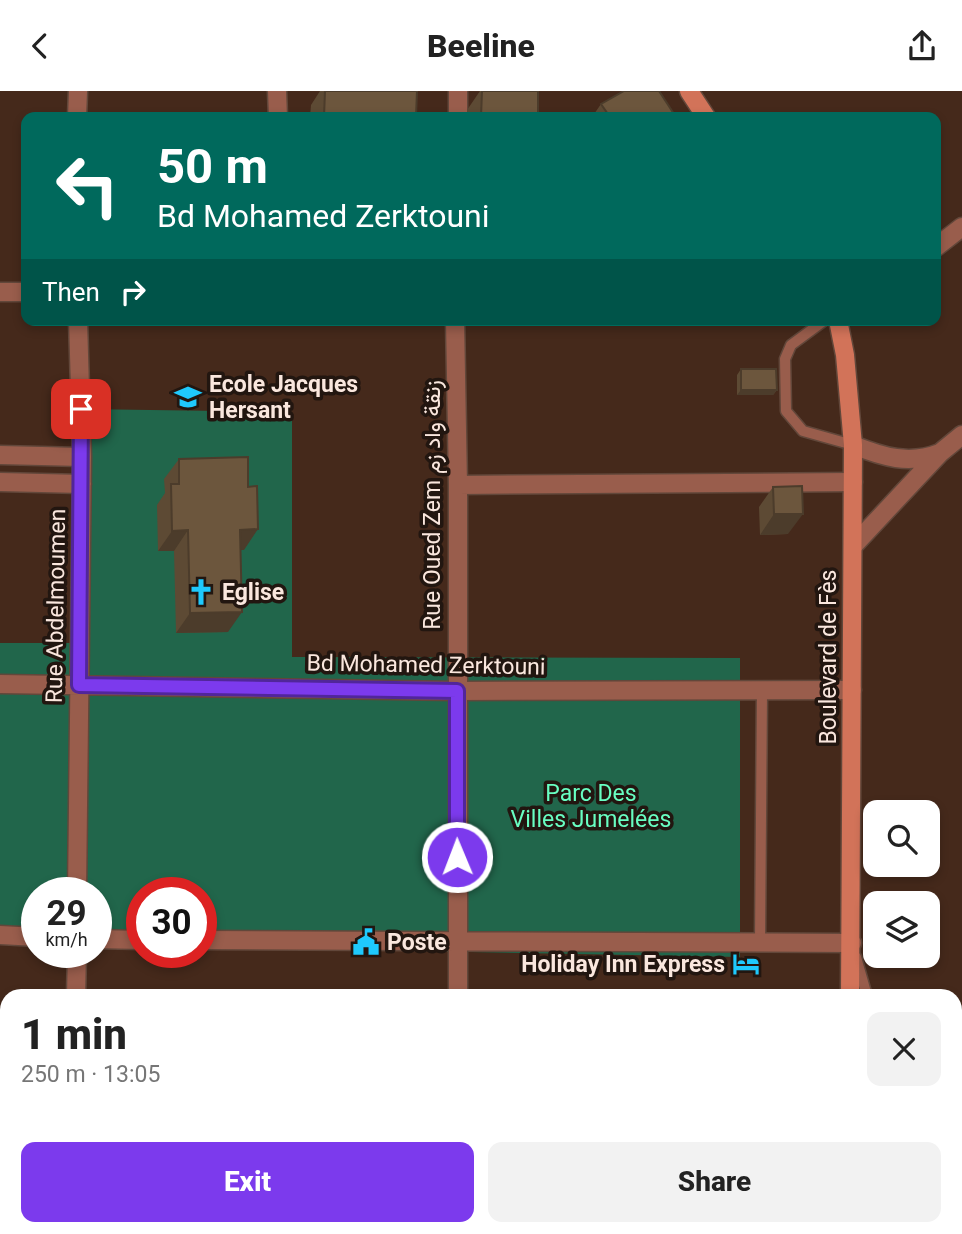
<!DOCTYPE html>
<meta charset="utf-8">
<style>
body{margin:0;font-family:Roboto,Vazirmatn,sans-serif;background:#f2f2f2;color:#222;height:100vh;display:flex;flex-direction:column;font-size:26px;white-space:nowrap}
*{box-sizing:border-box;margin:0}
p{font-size:23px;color:#767676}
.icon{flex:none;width:38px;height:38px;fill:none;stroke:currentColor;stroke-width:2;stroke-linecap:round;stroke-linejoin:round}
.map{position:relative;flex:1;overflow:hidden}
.details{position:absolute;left:0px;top:898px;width:962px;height:247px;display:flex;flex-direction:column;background:#fff;border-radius:21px 21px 0 0;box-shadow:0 4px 10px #0003}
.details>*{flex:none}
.hud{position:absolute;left:21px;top:21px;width:920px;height:214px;border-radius:14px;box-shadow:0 4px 10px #0003;background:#00695c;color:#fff;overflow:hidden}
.fabs{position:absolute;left:863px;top:709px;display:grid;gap:14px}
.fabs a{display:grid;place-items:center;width:77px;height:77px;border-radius:14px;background:#fff;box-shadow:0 4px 10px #0003;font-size:35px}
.speed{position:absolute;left:21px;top:786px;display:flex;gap:14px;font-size:35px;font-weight:700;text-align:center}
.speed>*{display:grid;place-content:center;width:91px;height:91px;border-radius:50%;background:#fff;box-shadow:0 4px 10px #0003;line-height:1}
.speed small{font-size:18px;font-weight:400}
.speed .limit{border:10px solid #d22;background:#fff;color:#111}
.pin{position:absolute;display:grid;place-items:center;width:60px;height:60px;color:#fff;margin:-30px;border-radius:14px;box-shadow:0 4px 10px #0006}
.me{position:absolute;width:77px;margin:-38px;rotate:359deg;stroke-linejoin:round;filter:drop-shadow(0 0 5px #0008)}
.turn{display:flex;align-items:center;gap:24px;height:147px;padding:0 21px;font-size:32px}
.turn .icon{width:91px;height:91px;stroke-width:2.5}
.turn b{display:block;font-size:49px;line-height:60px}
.then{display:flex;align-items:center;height:66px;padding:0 21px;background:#0003;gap:14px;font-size:26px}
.round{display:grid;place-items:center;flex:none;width:74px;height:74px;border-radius:14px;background:#f2f2f2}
.head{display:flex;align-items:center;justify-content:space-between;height:119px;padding:0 21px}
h1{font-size:42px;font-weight:800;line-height:52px}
.cta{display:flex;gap:14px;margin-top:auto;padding:14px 21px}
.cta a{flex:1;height:80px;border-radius:14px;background:#7c3aed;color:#fff;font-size:28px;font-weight:800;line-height:80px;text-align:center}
.cta a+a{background:#f2f2f2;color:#222}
header{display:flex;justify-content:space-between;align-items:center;height:91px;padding:0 21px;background:#fff;font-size:32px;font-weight:800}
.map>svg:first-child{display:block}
.green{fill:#21664b}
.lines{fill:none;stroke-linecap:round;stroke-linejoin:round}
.lane-casing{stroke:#62473a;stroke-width:13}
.street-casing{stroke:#62473a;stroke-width:21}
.secondary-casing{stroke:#62473a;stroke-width:21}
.lane{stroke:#995d4c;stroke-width:10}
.street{stroke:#995d4c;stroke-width:18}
.secondary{stroke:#d27359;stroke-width:18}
.wall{fill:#5d4a34}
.shaded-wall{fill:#4c3c2b}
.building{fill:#6c563d;stroke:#4c3c2b;stroke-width:2}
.route-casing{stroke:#51269a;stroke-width:18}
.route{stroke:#7c3aed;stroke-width:12}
.labels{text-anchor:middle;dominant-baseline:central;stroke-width:7;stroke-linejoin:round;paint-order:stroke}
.poi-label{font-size:23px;font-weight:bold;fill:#fae7de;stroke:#221610;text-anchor:start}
.street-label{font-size:23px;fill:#fae7de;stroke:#221610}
.park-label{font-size:23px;fill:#68fec2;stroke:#221610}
</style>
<header><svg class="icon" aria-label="back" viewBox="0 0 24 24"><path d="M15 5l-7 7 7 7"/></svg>Beeline<svg class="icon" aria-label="share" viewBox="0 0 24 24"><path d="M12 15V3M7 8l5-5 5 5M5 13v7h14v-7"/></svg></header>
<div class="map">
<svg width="962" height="1143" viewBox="0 0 962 1143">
<rect width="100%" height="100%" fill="#45291b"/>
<path class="green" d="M81,318L292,321V566L740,567V866L201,856V802H142V855L96,854V802H37V853H0V552H74Z"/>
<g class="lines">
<defs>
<path id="lane" d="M825,229L791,254L785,268L786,320L803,340L853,354
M760,851L762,600
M856,866L867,905
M956,1073L962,1080"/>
<path id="street" d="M277,0L278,26
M77,26L78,0
M458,26V0
M936,156L962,136
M0,201H26
M455,229L458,394V905
M853,354C883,366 909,374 940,362
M0,364L82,366
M0,391L82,393
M458,394L853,391
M853,455L940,362L962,344
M0,593L457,600L852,599
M77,802L82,366L78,229
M0,844L37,846
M96,848L142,849
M201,849L852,852
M76,905L77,861
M0,1043H7
M0,1071H7
M73,1143V1138
M452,1143V1138"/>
<path id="secondary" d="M689,0L706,26
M838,229L845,264L853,354L850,905
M808,1143L814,1138
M841,1143L842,1138"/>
</defs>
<use href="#lane" class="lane-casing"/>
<use href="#street" class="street-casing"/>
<use href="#secondary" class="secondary-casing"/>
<use href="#lane" class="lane"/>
<use href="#street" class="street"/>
<use href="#secondary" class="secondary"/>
</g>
<path class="wall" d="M320,0H417L416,26H310L311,14Z
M480,0H538V26H467V19Z
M601,13L676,26H592Z
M741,278L777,299L773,304H737V284Z
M179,368L244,459H241L228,541L176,542L174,460H158L157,414L165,402L164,388Z
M773,396L788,443L760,444L759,416Z"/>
<path class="shaded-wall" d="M741,299H777L773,304H737Z
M774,423H803L788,443L760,444Z
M258,438L244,459H226L240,439Z
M188,439L174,460H158L172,440Z
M242,521L228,541L176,542L190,522Z"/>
<path class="building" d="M325,0H417L416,26H324Z
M482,0H538V26H481Z
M624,0H659L676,26H610L601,13Z
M741,278H776L777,299H741Z
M248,366V396L257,395L258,438L240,439L242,521L190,522L188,439L172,440L171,393H179V368Z
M802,395L803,423H774L773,396Z"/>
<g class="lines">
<defs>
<path id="route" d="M81,318L79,594L457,600V766"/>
</defs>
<use href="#route" class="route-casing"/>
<use href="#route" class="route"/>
</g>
<defs>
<symbol id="school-bare" viewBox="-9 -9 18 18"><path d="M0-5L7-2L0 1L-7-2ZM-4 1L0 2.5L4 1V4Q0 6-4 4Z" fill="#1fc9fd" stroke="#221610" stroke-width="2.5" paint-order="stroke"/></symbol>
<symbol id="church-bare" viewBox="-9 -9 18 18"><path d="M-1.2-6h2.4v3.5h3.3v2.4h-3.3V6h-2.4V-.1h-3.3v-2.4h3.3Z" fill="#1fc9fd" stroke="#221610" stroke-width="2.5" paint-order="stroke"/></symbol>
<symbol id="civic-bare" viewBox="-9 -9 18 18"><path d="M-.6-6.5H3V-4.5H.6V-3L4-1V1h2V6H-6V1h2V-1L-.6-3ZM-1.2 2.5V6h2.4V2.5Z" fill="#1fc9fd" stroke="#221610" stroke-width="2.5" paint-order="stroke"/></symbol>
<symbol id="hotel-bare" viewBox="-9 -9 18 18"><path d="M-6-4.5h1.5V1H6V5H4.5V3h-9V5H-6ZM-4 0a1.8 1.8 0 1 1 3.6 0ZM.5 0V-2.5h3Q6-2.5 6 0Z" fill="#1fc9fd" stroke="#221610" stroke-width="2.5" paint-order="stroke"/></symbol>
</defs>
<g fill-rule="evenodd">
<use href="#school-bare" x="169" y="287" width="38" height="38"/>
<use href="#church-bare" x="182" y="482" width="38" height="38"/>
<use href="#civic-bare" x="347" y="832" width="38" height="38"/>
<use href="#hotel-bare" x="727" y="854" width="38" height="38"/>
</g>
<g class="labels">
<g class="poi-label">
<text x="209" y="293">Ecole Jacques<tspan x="209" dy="26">Hersant</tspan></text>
<text x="222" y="501">Eglise</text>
<text x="387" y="851">Poste</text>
<text x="725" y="873" text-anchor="end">Holiday Inn Express</text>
</g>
<g class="street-label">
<text transform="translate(432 414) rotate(-90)">Rue Oued Zem زنقة واد زم</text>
<text transform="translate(56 515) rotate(-89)">Rue Abdelmoumen</text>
<text transform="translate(828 566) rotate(-90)">Boulevard de Fès</text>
<text transform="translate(426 574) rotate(1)">Bd Mohamed Zerktouni</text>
</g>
<g class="park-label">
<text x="591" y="702">Parc Des<tspan x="591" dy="26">Villes Jumelées</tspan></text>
</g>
</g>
</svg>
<div class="fabs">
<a><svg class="icon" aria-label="search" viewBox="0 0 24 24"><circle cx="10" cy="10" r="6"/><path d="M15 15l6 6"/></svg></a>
<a><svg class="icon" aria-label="layers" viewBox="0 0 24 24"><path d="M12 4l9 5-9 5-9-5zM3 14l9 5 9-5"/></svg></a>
</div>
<div class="speed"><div>29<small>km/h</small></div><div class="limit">30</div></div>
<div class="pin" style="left:81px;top:318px;background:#d93025"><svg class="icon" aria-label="arrive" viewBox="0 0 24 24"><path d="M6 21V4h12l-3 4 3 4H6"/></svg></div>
<svg class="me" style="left:457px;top:766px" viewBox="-20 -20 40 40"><circle r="17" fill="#7c3aed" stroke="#fff" stroke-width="3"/><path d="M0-11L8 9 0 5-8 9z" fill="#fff"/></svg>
<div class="hud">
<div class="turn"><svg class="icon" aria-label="left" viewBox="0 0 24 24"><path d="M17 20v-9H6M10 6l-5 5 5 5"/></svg><div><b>50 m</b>Bd Mohamed Zerktouni</div></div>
<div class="then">Then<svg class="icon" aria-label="right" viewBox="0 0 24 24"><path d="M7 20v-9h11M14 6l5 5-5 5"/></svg></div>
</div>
<section class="details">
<div class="head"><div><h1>1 min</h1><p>250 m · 13:05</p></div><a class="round"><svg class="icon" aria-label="close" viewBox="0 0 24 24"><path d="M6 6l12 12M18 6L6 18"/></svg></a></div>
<div class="cta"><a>Exit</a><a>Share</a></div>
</section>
</div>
